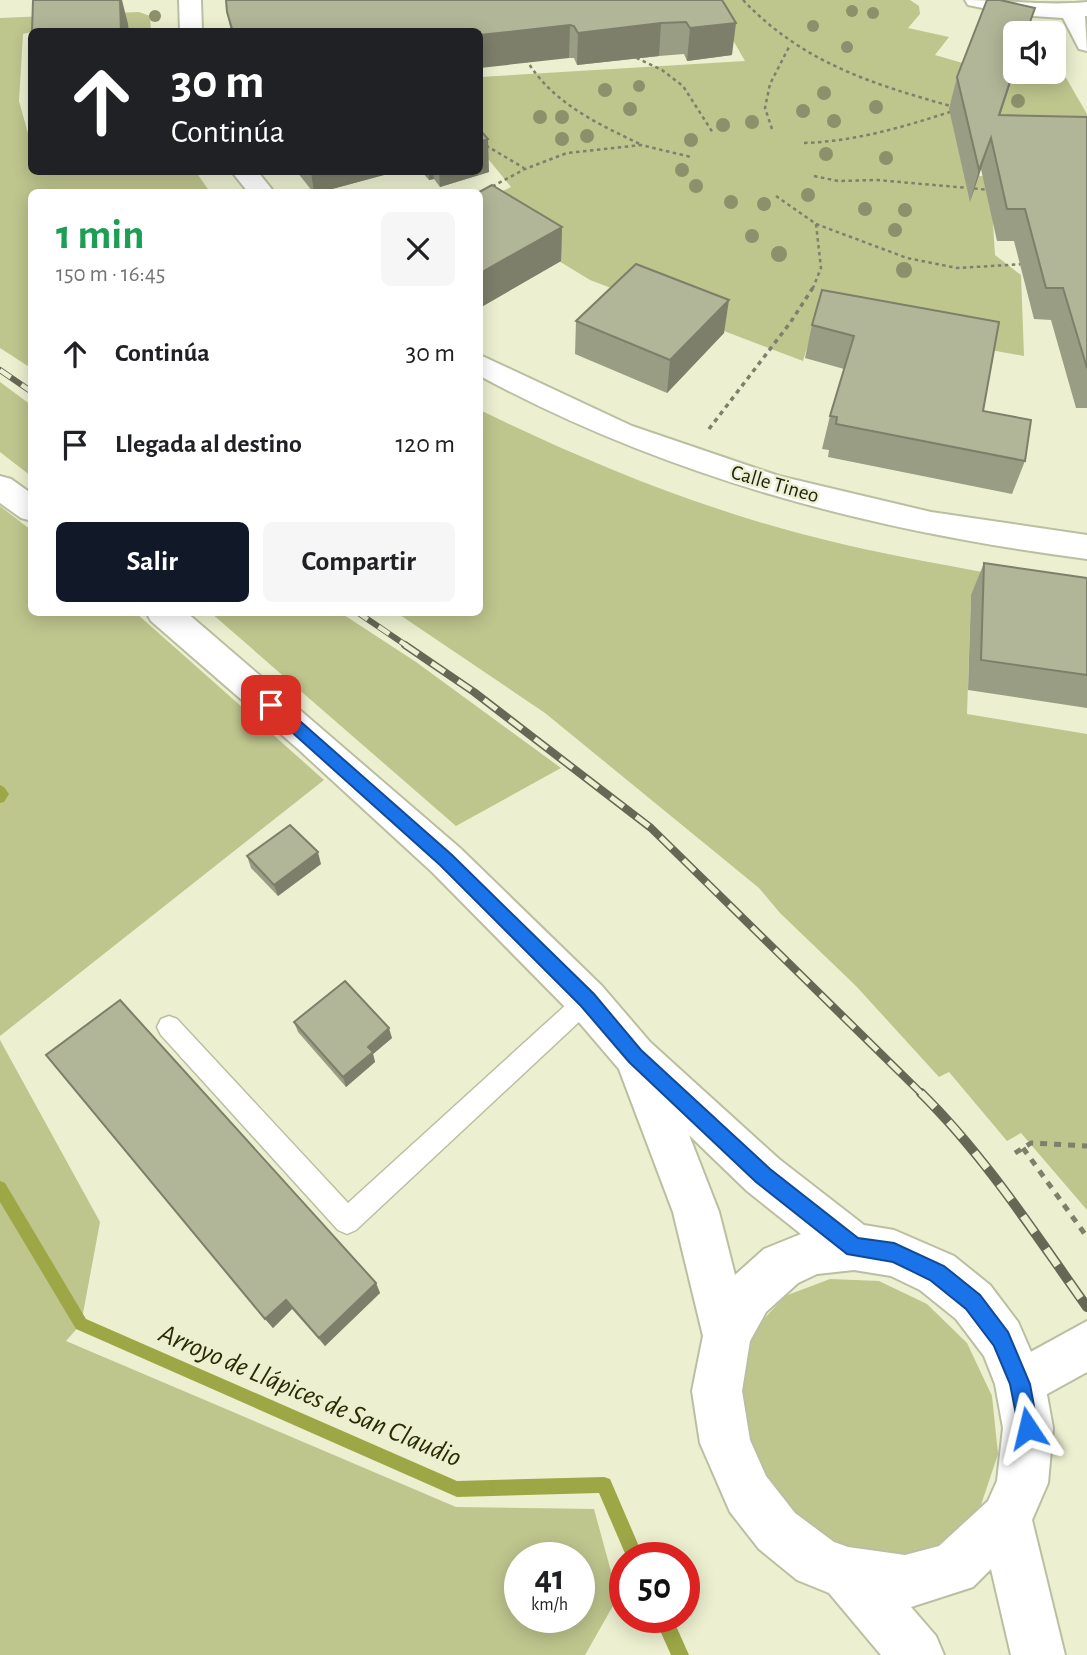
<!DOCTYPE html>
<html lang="es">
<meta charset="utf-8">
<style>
body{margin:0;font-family:"Alegreya Sans",sans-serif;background:#f6f6f6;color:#202124;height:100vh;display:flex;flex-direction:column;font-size:26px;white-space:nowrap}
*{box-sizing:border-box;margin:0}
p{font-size:23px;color:#757577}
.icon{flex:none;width:38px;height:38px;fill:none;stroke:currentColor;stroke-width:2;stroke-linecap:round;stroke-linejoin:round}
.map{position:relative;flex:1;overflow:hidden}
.sheet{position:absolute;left:28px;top:189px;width:455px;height:427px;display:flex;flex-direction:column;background:#fff;border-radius:10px;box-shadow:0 4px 18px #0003}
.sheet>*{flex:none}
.hud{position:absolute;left:28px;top:28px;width:455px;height:147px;border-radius:10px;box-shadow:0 4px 18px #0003;background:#202124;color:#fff;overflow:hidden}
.fabs{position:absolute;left:1003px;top:21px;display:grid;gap:14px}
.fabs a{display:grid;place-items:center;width:63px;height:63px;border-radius:10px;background:#fff;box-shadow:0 4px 18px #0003;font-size:35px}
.speed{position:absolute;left:504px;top:1542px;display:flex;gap:14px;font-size:35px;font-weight:700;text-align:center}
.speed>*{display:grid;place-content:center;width:91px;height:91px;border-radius:50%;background:#fff;box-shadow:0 4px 18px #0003;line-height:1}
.speed small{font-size:18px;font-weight:400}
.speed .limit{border:10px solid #d22;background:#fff;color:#111}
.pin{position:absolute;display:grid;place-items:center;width:60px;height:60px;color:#fff;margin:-30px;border-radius:14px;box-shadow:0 4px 10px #0006}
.me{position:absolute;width:77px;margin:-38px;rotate:350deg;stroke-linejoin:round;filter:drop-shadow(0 0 5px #0008)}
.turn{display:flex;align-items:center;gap:24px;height:147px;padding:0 28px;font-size:32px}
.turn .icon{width:91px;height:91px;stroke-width:2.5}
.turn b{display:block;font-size:49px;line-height:60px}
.round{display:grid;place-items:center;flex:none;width:74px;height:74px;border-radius:10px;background:#f6f6f6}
.head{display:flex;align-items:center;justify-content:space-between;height:119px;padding:0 28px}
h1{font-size:42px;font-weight:700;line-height:52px;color:#1e9e55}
.cta{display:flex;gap:14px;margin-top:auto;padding:14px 28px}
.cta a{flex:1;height:80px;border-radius:10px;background:#111827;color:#fff;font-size:28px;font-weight:700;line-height:80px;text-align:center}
.cta a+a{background:#f6f6f6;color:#202124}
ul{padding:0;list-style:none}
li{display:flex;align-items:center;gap:21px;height:91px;padding:0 28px}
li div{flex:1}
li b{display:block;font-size:26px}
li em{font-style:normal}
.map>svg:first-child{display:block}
.green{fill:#bec58d;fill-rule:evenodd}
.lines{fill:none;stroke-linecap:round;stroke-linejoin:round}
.stream{fill:#9ea746;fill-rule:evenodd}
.service-casing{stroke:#bbbfa1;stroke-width:3}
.minor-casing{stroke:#bbbfa1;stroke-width:4}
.secondary-casing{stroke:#bbbfa1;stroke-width:4}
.path-far2{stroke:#7d806b;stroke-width:2.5;stroke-dasharray:3.5 3.5;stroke-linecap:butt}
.path-far1{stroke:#7d806b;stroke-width:3.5;stroke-dasharray:4.5 4.5;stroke-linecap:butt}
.path{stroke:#7d806b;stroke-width:5;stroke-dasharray:7 7;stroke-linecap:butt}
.service{fill:#fff;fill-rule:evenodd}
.minor{fill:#fff;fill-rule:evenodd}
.secondary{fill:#fff;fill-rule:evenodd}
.rail-far2-casing{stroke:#666855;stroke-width:6}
.rail-far1-casing{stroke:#666855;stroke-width:8}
.rail-casing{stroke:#666855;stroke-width:10}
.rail-far2{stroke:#ecf0d0;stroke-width:4.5;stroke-dasharray:13;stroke-linecap:butt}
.rail-far1{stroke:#ecf0d0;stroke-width:5;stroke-dasharray:16;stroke-linecap:butt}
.rail{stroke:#ecf0d0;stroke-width:7;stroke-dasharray:20;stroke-linecap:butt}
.tree{fill:#8c906b}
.wall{fill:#999d83}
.shaded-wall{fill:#7d7f6a}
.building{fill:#b2b698;stroke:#7d7f6a;stroke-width:2}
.route{fill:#1a73e8;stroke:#114b97;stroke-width:2}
.labels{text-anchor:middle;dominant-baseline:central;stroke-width:5;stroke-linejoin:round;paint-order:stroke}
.street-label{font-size:21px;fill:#1e2014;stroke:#ecf0d0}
.near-water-label{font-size:28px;font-style:italic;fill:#292c02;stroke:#ecf0d0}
</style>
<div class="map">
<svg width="1087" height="1655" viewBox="0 0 1087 1655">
<rect width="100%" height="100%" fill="#ecf0d0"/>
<path class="green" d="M710,0H910L919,6L920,14L908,28L949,37L935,55L966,64L954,97L1003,106L1015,71L1054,72V57L1087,114V149L958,145L980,176L990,177L995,255L1021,275L1024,356L816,318L803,361L590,280L480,213V202L511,187L480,149V77L745,61Z
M139,12L150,16L151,31L32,32L23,34L19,101L31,144L32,172L41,174L53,172H196L210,192H32L31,368L0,348V18Z
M0,382L31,405V476L0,452Z
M480,410C595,466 716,515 842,544C902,558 964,568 1024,580L971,595L967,714L1087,734V1210L1021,1133L1007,1141L949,1072L939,1077L856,986L780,913L759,888L545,713L397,613L480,612Z
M0,506L31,530L32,612L136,613L324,780L0,1036Z
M211,613H341L416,662L561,768L456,826Z
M0,1040L100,1222L81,1324L66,1341L456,1507L594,1509L618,1597L585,1655H0ZM520,1558H579V1617H520Z
M830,1279L879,1281L927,1304L967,1343L992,1396L998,1454L980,1508L942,1546L891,1562L840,1554L757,1484L736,1382L752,1332L785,1296Z"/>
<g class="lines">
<path class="stream" d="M0,785L4,787L9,794L4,802L0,803Z
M0,1181L5,1183L86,1319L457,1481L604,1477L610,1479L644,1558H627L599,1493L457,1497L76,1329L0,1202Z
M654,1617H672L689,1655H671Z"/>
<defs>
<path id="service" d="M587,990L595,993L598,1000L595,1007L356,1230L347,1234L338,1230L161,1035L157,1027L161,1019L169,1016L177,1019L348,1203L579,993Z"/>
<path id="minor" d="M179,0H201L202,32H180Z
M965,0C1006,0 1046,6 1087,2V16H1085L1087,51L1079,49L1063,18L1017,15L968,5Z
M232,172H258L274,192H248Z
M480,355L632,426L779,476L931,512L1087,535V559C872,531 672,479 480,376Z
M1087,1321V1372L1020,1409L1003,1401L995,1384L1003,1367Z"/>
<path id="secondary" d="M0,476L11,479L32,494V521L21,518L0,503Z
M146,612H186L460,848L602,986L650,1042L779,1159L864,1225L894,1230L954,1256L990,1285L1018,1322L1045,1384L1053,1428L1048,1483L1032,1520L1065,1655H1011L991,1569L973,1587L911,1607L936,1636L944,1655H881L829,1593L797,1580L759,1549L730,1512L700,1443L692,1391L703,1336L673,1212L619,1069L572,1014L432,872L297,748L151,621ZM689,1135L747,1191L801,1234L764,1249L735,1275L719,1212ZM854,1270L891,1276L920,1290L956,1319L984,1356L995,1384L1003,1428L997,1481L988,1501L939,1546L905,1555L848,1547L834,1542L795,1513L766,1476L750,1440L742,1391L750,1341L766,1312L798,1283L817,1274Z"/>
</defs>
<use href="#service" class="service-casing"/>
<use href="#minor" class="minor-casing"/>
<use href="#secondary" class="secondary-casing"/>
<path class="path-far2" d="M743,0C803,63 872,84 954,107
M630,55L662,70L683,86L713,133
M526,59C551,102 596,123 640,144
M772,129L765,108L770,84L790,45
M480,142L524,168
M804,143C857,141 903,127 953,111
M814,176L838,181L877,180L991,190
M480,193L525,169L567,153L641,145L691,157
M776,196L816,224L821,268L813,288
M816,224L907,258L957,268L1025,264"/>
<path class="path-far1" d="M709,429L790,323L814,286"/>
<path class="path" d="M1023,1148L1087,1237
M1015,1153L1031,1143L1087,1146"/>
<use href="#service" class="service"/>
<use href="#minor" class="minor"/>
<use href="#secondary" class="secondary"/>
<defs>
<path id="rail-far2" d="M0,370L32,392
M357,612L407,646"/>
<path id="rail-far1" d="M405,645L474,692L651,828L923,1095"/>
<path id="rail" d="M921,1093C985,1156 1035,1234 1087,1307"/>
</defs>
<use href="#rail-far2" class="rail-far2-casing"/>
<use href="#rail-far1" class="rail-far1-casing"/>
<use href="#rail" class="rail-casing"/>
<use href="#rail-far2" class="rail-far2"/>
<use href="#rail-far1" class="rail-far1"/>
<use href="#rail" class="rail"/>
</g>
<g class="tree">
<circle cx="852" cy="11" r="6"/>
<circle cx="873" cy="13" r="6"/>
<circle cx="155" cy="16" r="6"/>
<circle cx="813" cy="26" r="6"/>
<circle cx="847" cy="47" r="6"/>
<circle cx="639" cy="86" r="6"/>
<circle cx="605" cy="90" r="7"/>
<circle cx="824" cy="93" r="7"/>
<circle cx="1018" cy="101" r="7"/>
<circle cx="876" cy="107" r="7"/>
<circle cx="630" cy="109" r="7"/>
<circle cx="803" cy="111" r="7"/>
<circle cx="540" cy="117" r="7"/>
<circle cx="562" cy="117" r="7"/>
<circle cx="834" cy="121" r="7"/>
<circle cx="752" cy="122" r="7"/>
<circle cx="723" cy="125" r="7"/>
<circle cx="587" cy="136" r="7"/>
<circle cx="562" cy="139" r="7"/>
<circle cx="691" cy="140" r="7"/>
<circle cx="826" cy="154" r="7"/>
<circle cx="886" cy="158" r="7"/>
<circle cx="682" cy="170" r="7"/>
<circle cx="696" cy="186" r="7"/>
<circle cx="808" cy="195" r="7"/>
<circle cx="731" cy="202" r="7"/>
<circle cx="764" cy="204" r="7"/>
<circle cx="865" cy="209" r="7"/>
<circle cx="905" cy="210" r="7"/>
<circle cx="895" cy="230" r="7"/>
<circle cx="752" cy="236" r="7"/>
<circle cx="779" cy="254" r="8"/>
<circle cx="904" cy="270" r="8"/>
</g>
<path class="wall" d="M722,0L732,55L687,61L684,54L659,56L577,65L574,58H569L480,32H231L227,12Z
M1035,8L1027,33H1015V70L1000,115L1087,117V408H1076L1051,320L1034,319L1014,241H997L981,169L970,202L949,109L957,77Z
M297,172H395L321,192H313Z
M422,172H489L440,187L434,179L429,180Z
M480,192L562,227L561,261L483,306L480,303Z
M576,321L724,333L667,393L575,354Z
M999,322L983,411L1025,461L1012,494L828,457L829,450L822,449L830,416L844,369L805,358L812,325Z
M984,563L1087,578V708L968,690L971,595Z
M247,856L321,864L278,896L251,868Z
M294,1022L392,1038L373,1054L375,1062L346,1087L298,1032Z
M46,1055L376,1283L380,1293L325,1346L292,1309L273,1328Z"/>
<path class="shaded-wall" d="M120,0H122L128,24L129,32H121Z
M661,23L659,56L577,65L578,33Z
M736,23L732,55L687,61L690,28Z
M570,25L569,58L480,68V35Z
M1015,66V70L990,146L999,115Z
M991,138L981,169L970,202L979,170Z
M488,139L489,172L440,187L439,172H480V142Z
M311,172H395L321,192H314Z
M429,172H433L434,179L429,180Z
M562,227L561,261L483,306L482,272Z
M729,300L724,333L667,393L670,360Z
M318,852L321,864L278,896L274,885Z
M389,1028L392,1038L373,1054L375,1062L346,1087L343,1077L368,1047Z
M376,1283L380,1293L325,1346L319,1338Z
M286,1300L292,1309L273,1328L265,1319Z"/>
<path class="building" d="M33,0H120L121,32H32Z
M226,0H722L736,23L690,28L686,22L661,23L578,33L574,26L570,25L480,35V32H233L227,12Z
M987,0H1000L1035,8L1026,33H1015V66L999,115L1087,117V368L1063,288H1046L1025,209H1007L991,138L979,170L957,77Z
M480,130L488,139L480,142Z
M492,185L562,227L482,272L480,271L479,192Z
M636,264L729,300L670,360L576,321Z
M822,290L999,322L983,411L1031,420L1025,461L836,424L837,417L830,416L854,336L812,325Z
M984,563L1087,578V675L981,660Z
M290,825L318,852L274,885L247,856Z
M345,981L389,1028L368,1047L373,1052L343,1077L294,1022Z
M120,1000L376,1283L319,1338L286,1300L265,1319L46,1055Z"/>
<path class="route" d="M271,699L276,700L452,855L594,994L641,1050L770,1169L858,1238L894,1243L944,1266L980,1295L1008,1332L1030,1384L1038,1428L1035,1435L1028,1438L1020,1435L1010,1384L994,1346L966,1309L930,1280L893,1262L847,1254L756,1182L629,1062L581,1006L440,865L266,709L264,705L266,700Z"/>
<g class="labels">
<g class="street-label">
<text transform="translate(775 484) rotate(16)">Calle Tineo</text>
</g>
<g class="near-water-label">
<text transform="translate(310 1396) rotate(23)">Arroyo de Llápices de San Claudio</text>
</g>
</g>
</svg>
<div class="fabs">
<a><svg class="icon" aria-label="sound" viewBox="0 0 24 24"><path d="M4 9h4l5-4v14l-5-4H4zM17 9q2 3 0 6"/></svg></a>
</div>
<div class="speed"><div>41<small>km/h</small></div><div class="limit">50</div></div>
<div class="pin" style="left:271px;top:705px;background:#d93025"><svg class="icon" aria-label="arrive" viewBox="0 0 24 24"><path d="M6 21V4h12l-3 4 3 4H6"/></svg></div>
<svg class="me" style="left:1028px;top:1428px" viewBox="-20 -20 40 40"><path d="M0-17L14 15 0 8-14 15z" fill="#1a73e8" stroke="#fff" stroke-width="4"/></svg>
<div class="hud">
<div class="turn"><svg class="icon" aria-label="ahead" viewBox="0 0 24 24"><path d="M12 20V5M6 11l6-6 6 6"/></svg><div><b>30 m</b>Continúa</div></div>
</div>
<section class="sheet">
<div class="head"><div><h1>1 min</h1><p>150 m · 16:45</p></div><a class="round"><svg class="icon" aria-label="close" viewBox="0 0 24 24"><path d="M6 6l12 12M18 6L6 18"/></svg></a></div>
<ul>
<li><svg class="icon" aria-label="ahead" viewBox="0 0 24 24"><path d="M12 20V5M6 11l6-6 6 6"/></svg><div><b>Continúa</b></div><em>30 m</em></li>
<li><svg class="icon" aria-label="arrive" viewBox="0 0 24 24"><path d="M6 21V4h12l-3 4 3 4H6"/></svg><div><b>Llegada al destino</b></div><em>120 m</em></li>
</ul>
<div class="cta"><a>Salir</a><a>Compartir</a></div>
</section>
</div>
